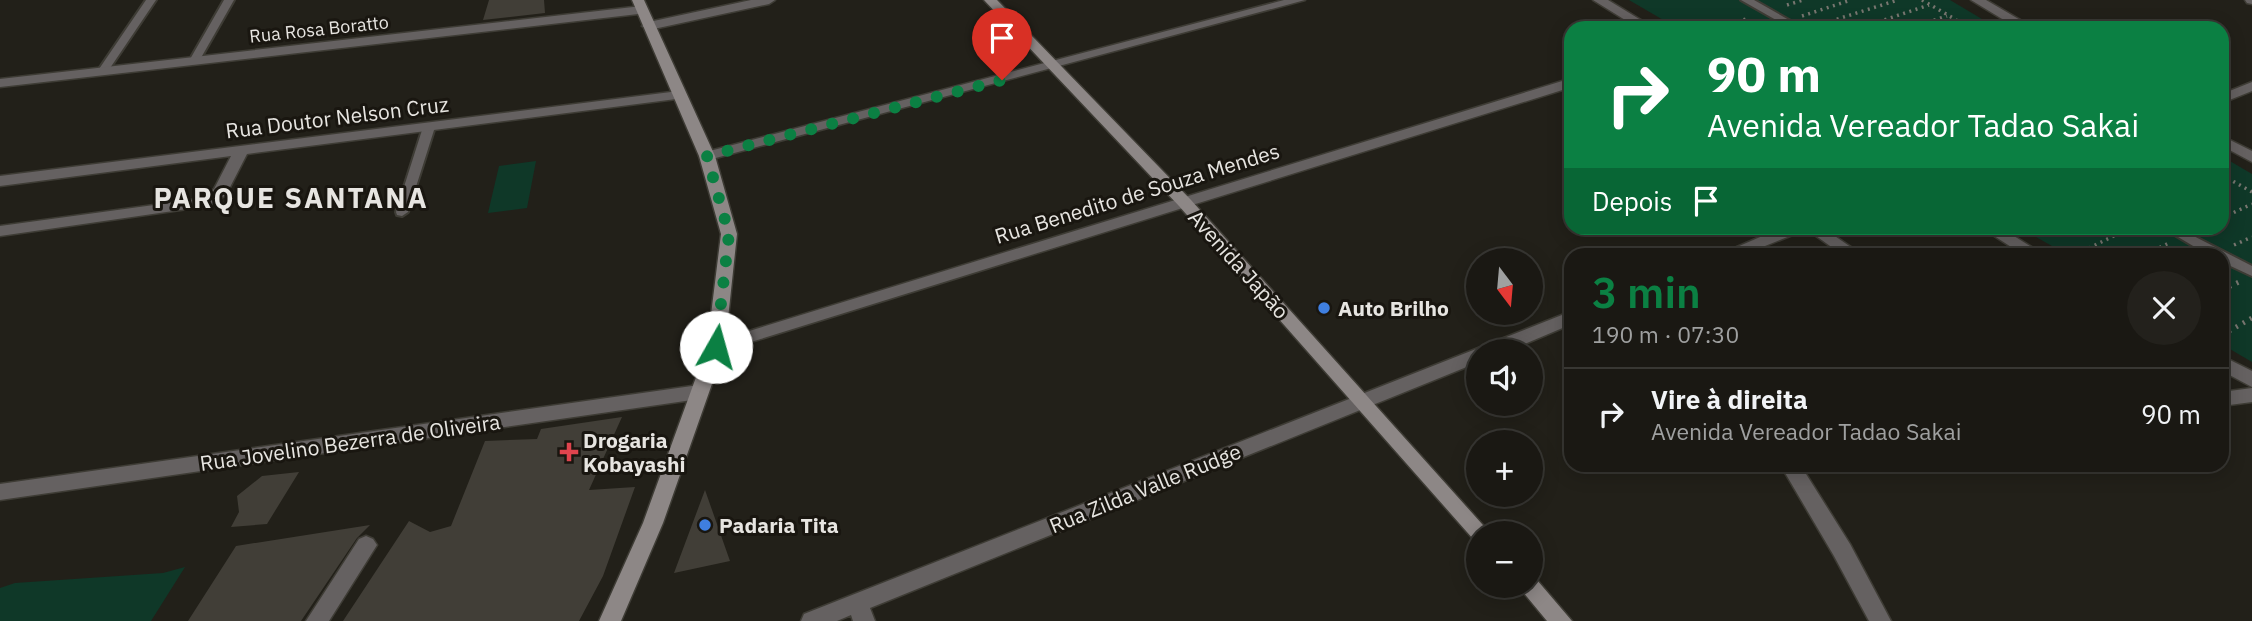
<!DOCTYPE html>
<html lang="pt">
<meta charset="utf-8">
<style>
body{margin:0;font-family:"IBM Plex Sans",sans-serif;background:#23211c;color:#f1f3f6;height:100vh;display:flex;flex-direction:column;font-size:26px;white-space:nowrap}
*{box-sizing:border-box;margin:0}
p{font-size:23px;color:#9fa0a0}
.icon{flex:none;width:38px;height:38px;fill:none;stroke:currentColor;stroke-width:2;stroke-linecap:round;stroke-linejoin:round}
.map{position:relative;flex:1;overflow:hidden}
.drawer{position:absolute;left:1564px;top:248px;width:665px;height:224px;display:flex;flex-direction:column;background:#1a1813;border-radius:21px;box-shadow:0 4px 18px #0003,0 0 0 2px #383733}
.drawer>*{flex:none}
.guide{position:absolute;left:1564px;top:21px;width:665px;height:214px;border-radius:21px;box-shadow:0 4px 18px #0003,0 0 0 2px #383733;background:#0b8043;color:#fff;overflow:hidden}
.needle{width:46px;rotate:164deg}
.fabs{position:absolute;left:1466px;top:248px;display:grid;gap:14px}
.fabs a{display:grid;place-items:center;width:77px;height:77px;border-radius:50%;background:#1a1813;box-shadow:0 4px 18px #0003,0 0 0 2px #383733;font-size:35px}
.pin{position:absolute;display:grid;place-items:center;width:60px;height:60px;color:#fff;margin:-72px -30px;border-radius:50% 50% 50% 0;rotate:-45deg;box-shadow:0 0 7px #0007}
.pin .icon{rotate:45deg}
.me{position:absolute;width:77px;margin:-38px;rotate:7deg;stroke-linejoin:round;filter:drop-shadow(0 0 5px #0008)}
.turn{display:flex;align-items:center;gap:24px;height:147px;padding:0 28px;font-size:32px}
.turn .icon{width:91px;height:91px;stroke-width:2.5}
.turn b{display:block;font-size:49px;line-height:60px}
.then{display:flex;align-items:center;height:66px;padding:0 28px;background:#0003;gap:14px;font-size:26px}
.round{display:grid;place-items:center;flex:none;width:74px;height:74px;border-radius:37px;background:#23211c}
.headline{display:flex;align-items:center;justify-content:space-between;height:119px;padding:0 28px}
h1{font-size:42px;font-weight:600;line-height:52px;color:#0b8043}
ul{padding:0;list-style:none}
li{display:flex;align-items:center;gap:21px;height:91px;padding:0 28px;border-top:2px solid #383733}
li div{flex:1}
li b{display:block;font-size:26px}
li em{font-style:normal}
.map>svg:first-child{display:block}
.green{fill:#0f3828}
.building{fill:#413e37}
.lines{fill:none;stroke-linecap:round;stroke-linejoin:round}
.lane-casing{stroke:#3e3c35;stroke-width:4}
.street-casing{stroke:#3e3c35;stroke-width:3}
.secondary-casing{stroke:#3e3c35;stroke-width:3}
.path-far1{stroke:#787670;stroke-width:3.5;stroke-dasharray:2 4.5;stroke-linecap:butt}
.path{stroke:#787670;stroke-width:5;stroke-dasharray:2 6;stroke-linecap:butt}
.lane{fill:#656161;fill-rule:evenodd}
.street{fill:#656161;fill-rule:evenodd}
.secondary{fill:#8d8786;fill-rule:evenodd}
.route{stroke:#0b8043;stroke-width:12;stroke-dasharray:0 21.6}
.shop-dot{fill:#3f7fe0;stroke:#191610;stroke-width:2.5}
.health-dot{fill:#e0444e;stroke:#191610;stroke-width:2.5}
.labels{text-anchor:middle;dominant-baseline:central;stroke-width:6;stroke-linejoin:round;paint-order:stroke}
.far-street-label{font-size:18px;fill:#e7e5e1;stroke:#191610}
.street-label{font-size:21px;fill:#e7e5e1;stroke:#191610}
.poi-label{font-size:21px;font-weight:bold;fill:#e7e5e1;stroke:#191610;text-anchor:start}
.district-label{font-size:28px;font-weight:bold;letter-spacing:2px;fill:#e7e5e1;stroke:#191610}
</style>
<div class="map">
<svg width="2252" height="621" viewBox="0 0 2252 621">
<rect width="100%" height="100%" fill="#222019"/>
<path class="green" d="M1629,0H1950L1997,28H1677Z
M2223,157L2252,174V362L2223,345L2222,256L2068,255L2020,228H2222Z
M536,161L527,208L488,213L499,166Z
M185,567L151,621H0V588L15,583L163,573Z"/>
<path class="building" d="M489,0H544L545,13L483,20Z
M622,417L589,490L635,487L603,576L579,621H343L409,521L430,532L451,526L485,441L537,439L541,429Z
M299,472L267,524L231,527L239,512L237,496L262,476Z
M705,490L730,561L674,573Z
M370,525L357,538L301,621H188L236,546Z"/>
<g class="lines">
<defs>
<path id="lane" d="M146,0H156L106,74H98L97,72Z
M224,0H234L198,63H190L189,61Z
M1741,0H1754L1803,28H1790Z
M429,123L435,127L408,212L402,216L397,215L396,212L423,127Z
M2163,228H2178L2252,266V276L2222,262V256H2210Z"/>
<path id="street" d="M751,0H775L769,4L649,30L642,26L649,22Z
M1284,0H1305L712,159L707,161L699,156L702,153Z
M1593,0H1608L1654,28H1638Z
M1971,0H1986L2034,28H2017Z
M2245,0H2252V4L2247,3Z
M642,6L648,10L647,13L0,87V79Z
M1572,78V87L722,351L716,353L707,347L710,343Z
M2252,82V91L2222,103V94Z
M679,91L686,95L684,98L247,154L226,195L208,206L0,236V226L198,199L214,189L231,156L0,186V176Z
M2222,136L2252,151V162L2222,146Z
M1781,228H1802L1800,232L1740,256H1716Z
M1805,228H1823L1864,256H1844Z
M1982,228H2001L2046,256H2025Z
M1572,311V324L1506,352H1479V362L870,608L875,621H853L851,615L837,621H801L804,614Z
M2222,356L2252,371V387L2222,371Z
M699,385L706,387L708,392L706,397L699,399L0,500V484Z
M2252,388V402L2222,406V392Z
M1781,466H1801L1850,544L1891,621H1869L1834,556Z
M366,536L373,539L377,545L329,621H306L359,539Z"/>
<path id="secondary" d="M632,0H644L715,156L737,234L725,347L663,523L621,621H599L643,523L707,347L721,234L699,156Z
M984,0H997L1191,200L1491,534H1479V542L1474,540L1179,206Z
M1531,578L1537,580L1572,621H1547L1518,586H1531Z"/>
</defs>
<use href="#lane" class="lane-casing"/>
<use href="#street" class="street-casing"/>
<use href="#secondary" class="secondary-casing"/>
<path class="path-far1" d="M1922,0L1970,28
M1787,5L1803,0
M1802,16L1851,0
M1812,27L1898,0
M1719,28L1749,18
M1860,28L1929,5
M1909,28L1947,16
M2222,175L2252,192
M2222,187L2234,182
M2222,218L2252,204
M2234,245L2252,237
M2083,251L2130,228
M2142,256L2169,243"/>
<path class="path" d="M2222,290L2239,282
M2229,331L2252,318"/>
<use href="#lane" class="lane"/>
<use href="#street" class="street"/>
<use href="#secondary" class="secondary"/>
</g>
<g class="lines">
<path class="route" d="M716,347L729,234L707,156L1002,80"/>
</g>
<g class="shop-dot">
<circle cx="1324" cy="308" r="7"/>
<circle cx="705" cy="525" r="7"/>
</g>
<path class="health-dot" d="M565.5 441.5h7v7h7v7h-7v7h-7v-7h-7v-7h7z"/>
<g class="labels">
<g class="far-street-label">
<text transform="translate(319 29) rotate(-6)">Rua Rosa Boratto</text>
</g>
<g class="street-label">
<text transform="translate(337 117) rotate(-7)">Rua Doutor Nelson Cruz</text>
<text transform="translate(1137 193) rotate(-17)">Rua Benedito de Souza Mendes</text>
<text transform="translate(1239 264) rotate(48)">Avenida Japão</text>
<text transform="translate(350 442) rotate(-8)">Rua Jovelino Bezerra de Oliveira</text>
<text transform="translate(1145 488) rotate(-22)">Rua Zilda Valle Rudge</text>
</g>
<g class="poi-label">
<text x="1338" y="308">Auto Brilho</text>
<text x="583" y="440">Drogaria<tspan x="583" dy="24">Kobayashi</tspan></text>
<text x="719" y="525">Padaria Tita</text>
</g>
<g class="district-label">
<text x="291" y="197">PARQUE SANTANA</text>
</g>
</g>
</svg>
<div class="fabs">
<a><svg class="needle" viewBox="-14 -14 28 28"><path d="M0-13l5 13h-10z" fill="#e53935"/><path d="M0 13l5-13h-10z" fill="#9fa0a0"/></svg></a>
<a><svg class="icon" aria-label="sound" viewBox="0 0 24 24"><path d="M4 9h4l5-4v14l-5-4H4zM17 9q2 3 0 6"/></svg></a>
<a>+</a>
<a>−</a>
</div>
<div class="pin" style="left:1002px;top:80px;background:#d93025"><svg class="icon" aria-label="arrive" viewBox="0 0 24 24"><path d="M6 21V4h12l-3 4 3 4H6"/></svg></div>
<svg class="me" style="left:716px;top:347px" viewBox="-20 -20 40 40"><circle r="19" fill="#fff"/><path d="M0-13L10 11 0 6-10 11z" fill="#0b8043"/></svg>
<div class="guide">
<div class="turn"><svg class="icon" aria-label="right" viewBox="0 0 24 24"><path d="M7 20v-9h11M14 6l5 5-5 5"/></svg><div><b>90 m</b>Avenida Vereador Tadao Sakai</div></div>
<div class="then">Depois<svg class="icon" aria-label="arrive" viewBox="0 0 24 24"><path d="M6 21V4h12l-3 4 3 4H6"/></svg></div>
</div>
<section class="drawer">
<div class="headline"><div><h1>3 min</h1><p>190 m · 07:30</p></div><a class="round"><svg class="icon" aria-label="close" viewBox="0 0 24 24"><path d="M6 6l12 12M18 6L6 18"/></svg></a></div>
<ul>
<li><svg class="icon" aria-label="right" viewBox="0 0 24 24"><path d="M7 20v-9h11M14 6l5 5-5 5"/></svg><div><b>Vire à direita</b><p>Avenida Vereador Tadao Sakai</p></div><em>90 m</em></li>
</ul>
</section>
</div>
